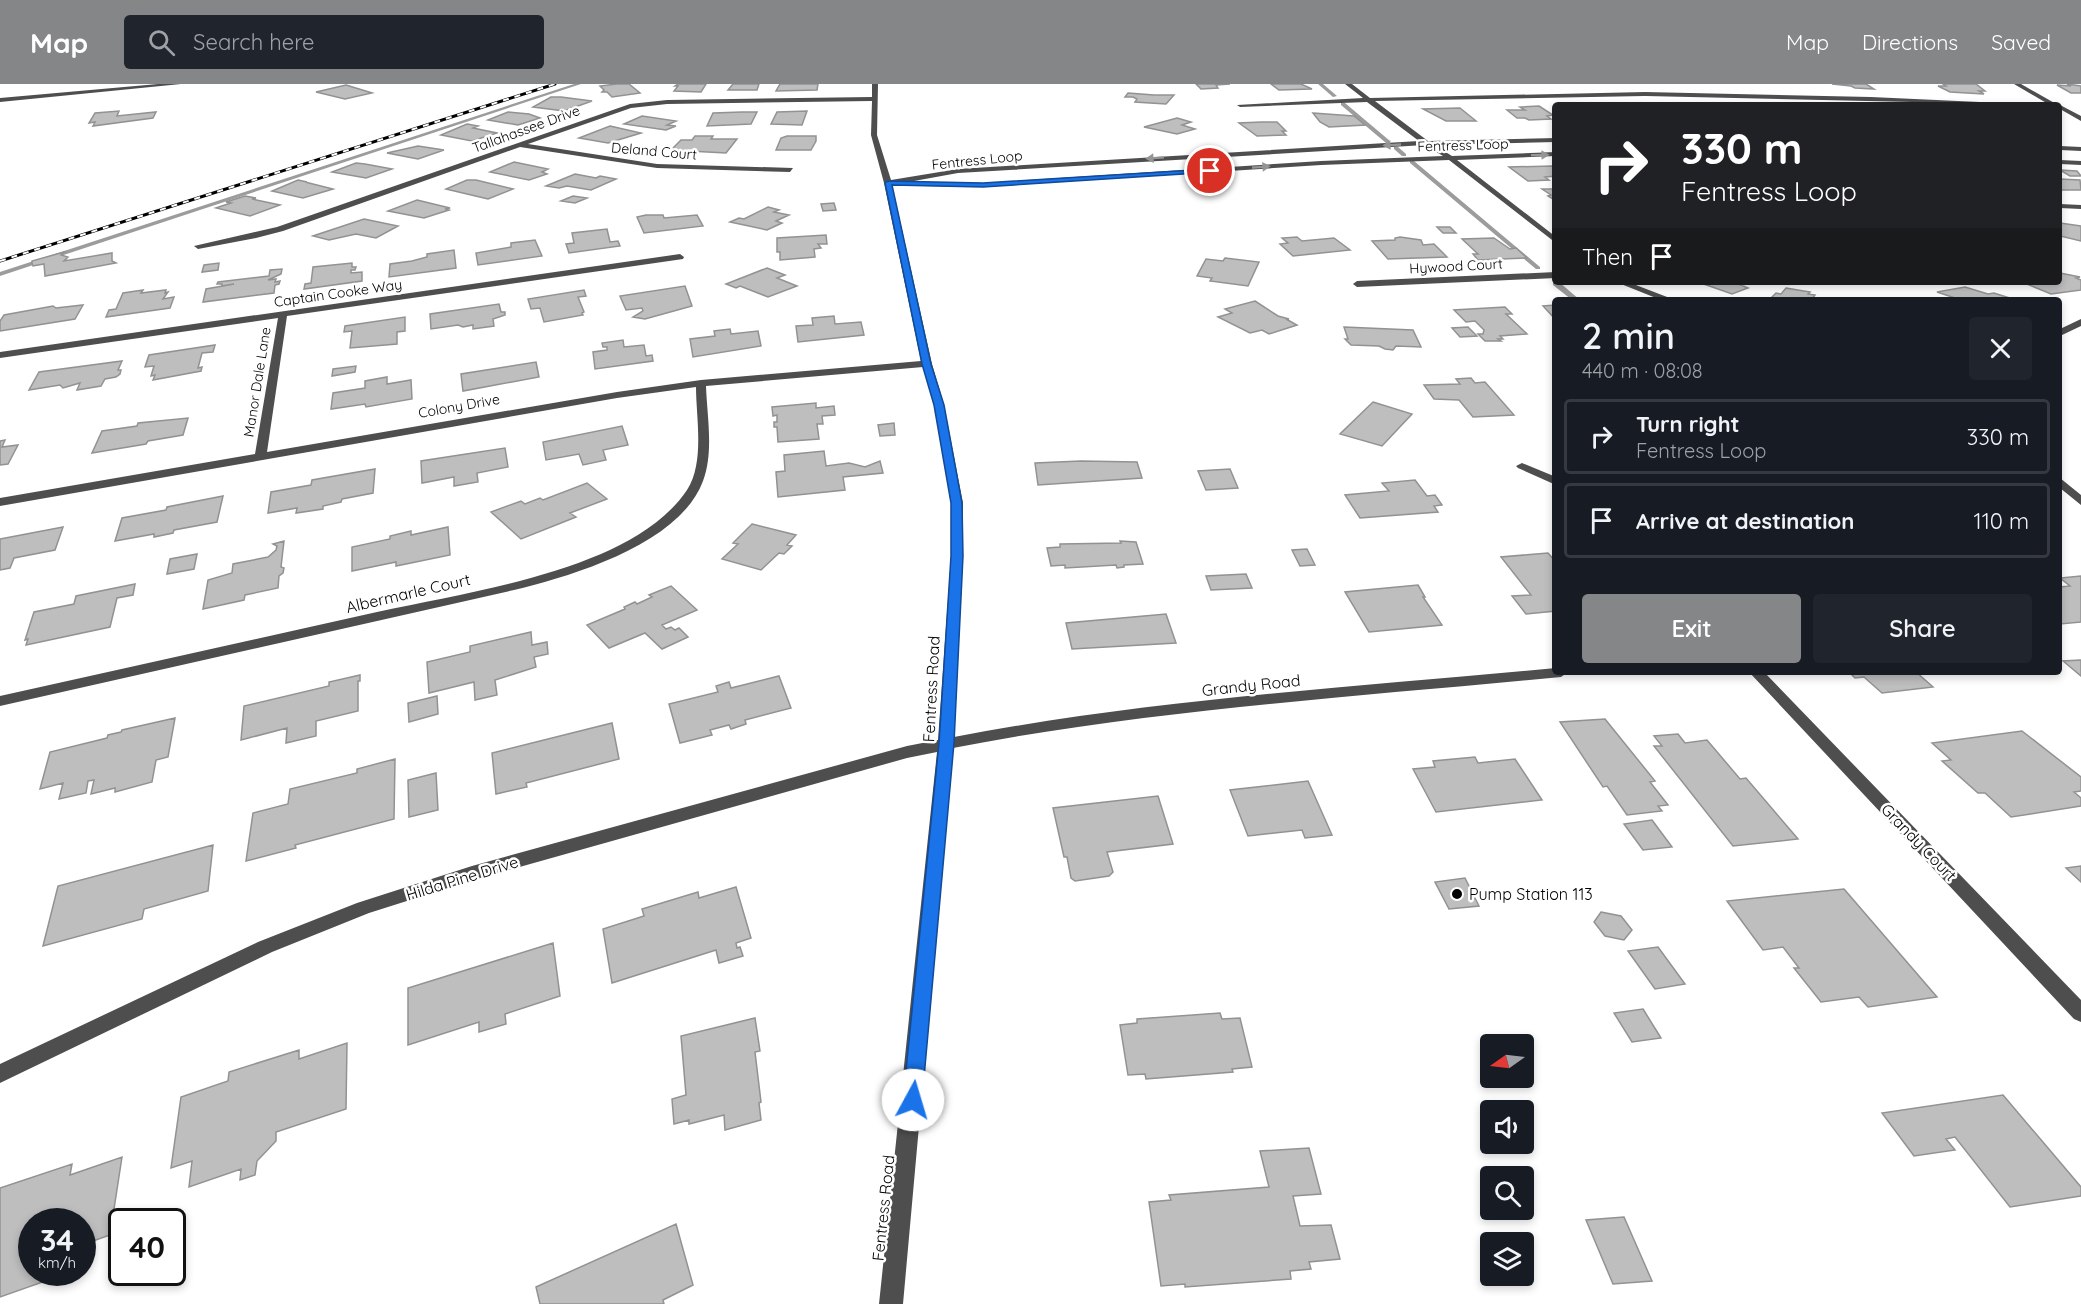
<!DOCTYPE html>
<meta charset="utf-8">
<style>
body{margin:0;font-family:Quicksand,sans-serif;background:#20242c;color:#f1f3f6;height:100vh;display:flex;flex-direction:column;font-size:22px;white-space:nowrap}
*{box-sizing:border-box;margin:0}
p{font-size:20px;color:#9ea1a6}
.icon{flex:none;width:33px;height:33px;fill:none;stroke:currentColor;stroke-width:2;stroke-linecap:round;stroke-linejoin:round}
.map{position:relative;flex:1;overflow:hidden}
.sheet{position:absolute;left:1552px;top:213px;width:510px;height:378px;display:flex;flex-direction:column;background:#171b24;border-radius:6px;box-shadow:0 3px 9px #0003}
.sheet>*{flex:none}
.banner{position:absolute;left:1552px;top:18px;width:510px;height:183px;border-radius:6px;box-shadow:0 3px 9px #0003;background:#202124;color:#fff;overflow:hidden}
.needle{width:39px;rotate:256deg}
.fabs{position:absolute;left:1480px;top:950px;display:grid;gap:12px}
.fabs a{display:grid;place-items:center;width:54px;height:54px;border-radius:6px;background:#171b24;box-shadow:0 3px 9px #0003;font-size:30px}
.speed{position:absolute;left:18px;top:1124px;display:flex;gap:12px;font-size:30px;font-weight:700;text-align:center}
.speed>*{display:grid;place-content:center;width:78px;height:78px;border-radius:50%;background:#171b24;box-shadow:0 3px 9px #0003;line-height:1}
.speed small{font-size:15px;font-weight:400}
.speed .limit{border:3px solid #111;border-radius:9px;background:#fff;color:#111}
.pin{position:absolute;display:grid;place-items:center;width:51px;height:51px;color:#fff;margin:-26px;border:3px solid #fff;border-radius:50%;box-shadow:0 2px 6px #0007}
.me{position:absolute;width:66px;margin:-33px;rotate:6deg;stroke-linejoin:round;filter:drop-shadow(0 0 4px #0008)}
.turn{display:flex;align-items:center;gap:21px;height:126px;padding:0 30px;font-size:27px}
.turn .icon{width:78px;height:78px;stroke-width:2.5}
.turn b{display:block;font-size:42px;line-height:51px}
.then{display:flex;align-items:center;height:57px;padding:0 30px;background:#0003;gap:12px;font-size:22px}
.round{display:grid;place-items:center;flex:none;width:63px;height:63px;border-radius:6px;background:#20242c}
.overview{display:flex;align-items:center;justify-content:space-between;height:102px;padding:0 30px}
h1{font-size:36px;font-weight:600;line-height:45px}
.primary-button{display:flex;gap:12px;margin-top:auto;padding:12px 30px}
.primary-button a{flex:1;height:69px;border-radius:6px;background:#858687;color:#fff;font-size:24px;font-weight:600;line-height:69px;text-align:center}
.primary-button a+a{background:#20242c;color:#f1f3f6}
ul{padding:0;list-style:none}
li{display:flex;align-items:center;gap:18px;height:75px;margin:0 12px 9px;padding:0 18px;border:3px solid #363941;border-radius:6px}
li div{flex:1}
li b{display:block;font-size:22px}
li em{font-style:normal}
header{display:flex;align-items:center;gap:36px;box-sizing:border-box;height:84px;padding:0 30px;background:#858687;color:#fff}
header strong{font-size:28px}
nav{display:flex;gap:33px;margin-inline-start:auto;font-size:21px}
.search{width:420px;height:54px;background:#20242c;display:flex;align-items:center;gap:15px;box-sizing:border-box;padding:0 21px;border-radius:6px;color:#9ea1a6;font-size:22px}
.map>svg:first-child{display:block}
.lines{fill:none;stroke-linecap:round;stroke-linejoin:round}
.stream{fill:#9c9c9c;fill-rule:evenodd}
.building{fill:#bebebe;stroke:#929292;stroke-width:1.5}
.minor{fill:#4e4e4e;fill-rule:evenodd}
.rail-casing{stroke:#000;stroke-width:3}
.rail{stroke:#fff;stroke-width:2;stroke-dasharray:6;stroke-linecap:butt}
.oneway{fill:#959595}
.route{fill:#1a73e8;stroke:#114b97;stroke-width:1.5}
.poi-dot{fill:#000;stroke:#fff;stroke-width:2}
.labels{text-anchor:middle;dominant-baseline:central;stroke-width:5;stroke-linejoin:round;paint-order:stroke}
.far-street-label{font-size:14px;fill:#000;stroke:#fff}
.street-label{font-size:16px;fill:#000;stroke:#fff}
.poi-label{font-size:16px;fill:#000;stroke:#fff;text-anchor:start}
</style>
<header>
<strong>Map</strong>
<div class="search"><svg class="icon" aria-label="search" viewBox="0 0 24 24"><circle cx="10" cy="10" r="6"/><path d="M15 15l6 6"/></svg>Search here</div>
<nav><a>Map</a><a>Directions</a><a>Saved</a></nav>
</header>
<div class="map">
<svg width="2081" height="1220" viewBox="0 0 2081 1220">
<rect width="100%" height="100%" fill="#fff"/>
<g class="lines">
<path class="stream" d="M574,0H581L0,192V188Z
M1318,0H1323L1337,12L1333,13Z
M1341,19H1345L1390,57V59H1386L1341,21Z
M1394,63H1398L1406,70V72H1402L1394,65Z
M1410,77H1414L1540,183V185H1536L1410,79Z
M1553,197L1559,198L1580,216H1572L1553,201Z"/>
</g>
<path class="building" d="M617,0H629L640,9L612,13L607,8H602L604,6L600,2Z
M706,0L701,8L674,7L678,2H675L678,0Z
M733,0H759L757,6H728Z
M780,0H818L817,6L776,7Z
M1196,0H1230L1216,1L1218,4L1201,5Z
M1271,0H1301L1312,5L1279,6Z
M1832,0H1866L1874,5L1855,4L1851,2Z
M1943,0H1976L1985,7H1979L1984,10L1950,8L1938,2H1946Z
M2067,0L2081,2V9H2071L2057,1L2071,2Z
M346,1L372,9L345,15L316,8Z
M1128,9L1154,11H1174L1166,20L1135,18L1137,15L1133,13H1125Z
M551,13H561L592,17L564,27L533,23Z
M1539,22L1553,31L1547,32L1551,35L1529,36L1525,34H1517L1507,26H1525L1520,23Z
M1460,24L1476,37H1446L1423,25Z
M119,27L117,32L156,28L153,34L93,42L95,38L89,39L95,29Z
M807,27L802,41L771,40L777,28Z
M508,28L529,30L540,34L518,41L488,36Z
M742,28H757L751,40L707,42L713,29Z
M1313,29L1354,32L1365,41L1329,43L1320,38Z
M642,32L676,37L667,41L676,42L666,46L624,40Z
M1177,34L1191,38L1182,41L1195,45L1177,50L1144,43Z
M1262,38H1277L1286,47H1282L1286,51L1257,52L1239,39Z
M467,40L478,42L473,44L497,49L472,57L441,51Z
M610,42L641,49L608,59L579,54Z
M695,52H713L711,55H737L726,69L671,66L681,56H692Z
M787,52H816V57L811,66H776L781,54Z
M418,62L444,66L418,75L387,69Z
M514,78L548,85L542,88L547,90L529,96L490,88Z
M356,79L365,80L392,85L366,94L332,88Z
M1552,82L1556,85L1553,87L1556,92L1545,93L1549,96L1528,97L1509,83Z
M2060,86L2077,87L2081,92H2070Z
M575,90L596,94L600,92L616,95L591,106L567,102L559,104L546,102Z
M2060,95L2080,96L2081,106H2060Z
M298,96L307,98H305L333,105L303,114L272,107Z
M467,96H476L513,105L488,115L446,105Z
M1542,105H1556V117L1548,112L1551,111Z
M245,112L256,114L252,115L280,121L250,132L216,124L231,119L226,118Z
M573,112L587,114L575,119L561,117Z
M417,116L450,124L445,125L449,126L424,134L388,127Z
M834,119L836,126L823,127L821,120Z
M768,123L779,126L774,128L789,131L776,137L782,139L767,146L730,138L739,134L744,135Z
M646,131H663L664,134L697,131L703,142L644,149L637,133Z
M364,135L398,142L376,154L356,150L329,156L313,152Z
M2060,139L2081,142V157L2060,152Z
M1437,143H1450L1456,149H1443Z
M607,145L610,158L618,157L620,162L569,169L566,160L574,159L572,149Z
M826,151L827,160H818L821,164L814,165L815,173L780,176V168H777V154Z
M1297,153L1302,157L1334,154L1350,166L1293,172L1280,160L1288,159L1282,154Z
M1400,153L1421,156L1423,161L1434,160L1447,173L1388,175L1372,157L1395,156V154Z
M1494,154L1510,165L1516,164L1527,174L1478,176L1473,170H1478L1462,155Z
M535,156L542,172L478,181L476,169L511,163V159Z
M454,166L456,184L389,193L390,180L412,177L427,173V170Z
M64,168L61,171L68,173L64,177L112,169V177L116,179L45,192L44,180L33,182L32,179V177Z
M1225,174L1259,178L1248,202L1210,197L1212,194L1197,192L1206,175L1223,177Z
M219,179L218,186L202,188L204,181Z
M352,179V183H356L355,186H351V189L362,188V197L304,205L305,200L311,199L313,183Z
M767,184L785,191L777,194L797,202L768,213L740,202L736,204L726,200Z
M282,185L281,190L268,196L276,195L275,198L280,197L279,200L275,201L274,209L203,218L206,205L234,200L222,202V200H217L218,198L269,192L270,186Z
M2060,189L2080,193L2076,194L2081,196V206L2051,210L2022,198H2060Z
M1698,198H1751L1752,199L1741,201L1748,204L1732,210Z
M685,202L692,222L645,235L633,233L643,227L642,224L626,226L620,212Z
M1965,203L1988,210L1994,209L2016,216H1961L1937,208Z
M1786,204L1810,208L1808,210L1815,211L1812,215L1817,216H1769L1776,209L1781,210Z
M143,206L141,209L166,206L165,209L168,208L163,215L174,213L170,224L106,233L109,226L116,225L123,209Z
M584,206L586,212L578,213L584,228L582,229L583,231L544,238L540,224L531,225L528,215Z
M1255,217L1278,232L1289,235H1286L1297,241L1269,250L1262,246L1250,249L1218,233L1232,229L1225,225Z
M499,220L501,228H505V231L493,235L494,242L473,245V241L463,243L458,241L431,245L430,230Z
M83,221L75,235L0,247V237L4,231L53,222L56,224Z
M1556,221V236L1543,222Z
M1505,223L1512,230H1506L1527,250L1500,252L1503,255H1498L1501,257H1485L1478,250H1483L1484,246L1475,237L1466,238L1454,226Z
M834,232L835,240L861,238L864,251L798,258L796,242L813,241L812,234Z
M405,233V247L397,248V260L350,264L352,247L344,248L345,242Z
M1344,243L1413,246L1421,263L1396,262L1393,266L1385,265L1379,262L1351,261L1345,255H1348Z
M1468,243L1477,252L1460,253L1452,244Z
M730,245L731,250L758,247L761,262L693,273L690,255L715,252L714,247Z
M623,256L624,263L644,261L646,272L652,271L653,277L595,285L593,268L607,266V263H603L602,259Z
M215,261L213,268L202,269L198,284L202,283L201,287L153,296L155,291L151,292L154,282L145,283L149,271Z
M122,277L118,286H121L120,290L116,293L105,295L101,302L77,306L80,299L63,304L60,301L29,306L39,288Z
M536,278L539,293L463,307L461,290Z
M356,282L355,288L332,292L333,285Z
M387,293V300L411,296L412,315L366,323L365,320L331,325L333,309L365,304V297Z
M1471,294L1475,299L1485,298L1514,331L1473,333L1459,316L1434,315L1424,301L1460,300L1456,295Z
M1373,318L1412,330L1382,362L1340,350Z
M816,319V324L834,322L835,331L822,332L823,340H817L819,355L778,358L777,343H774V338H777V331L773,332L772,323Z
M188,334L183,351L148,357L146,360L92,369L102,347L137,342L138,339Z
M894,339L895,351L880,352L878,341Z
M622,342L628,361L603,366L606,376L583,381L579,370L546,376L543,358Z
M5,356L2,363L18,361L8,380L0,381V357Z
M505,364L508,383L477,389L478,398L454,402V393L422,399L421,377Z
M824,367L826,382L849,379L865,383L880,377L883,389L843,393L845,406L778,413L776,388L785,387L784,371Z
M1081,377L1137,378L1142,394L1038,401L1035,379Z
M375,385L373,409L342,415L341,418L323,422V425L296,429L297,424L268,429L271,408L311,401L312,396Z
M1230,385L1238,404L1206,406L1198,387Z
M1415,396L1427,412L1435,411L1442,421L1434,422L1438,428L1360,434L1345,411L1389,407L1382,399Z
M587,399L607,415L570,429L576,433L521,455L491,428L521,417L525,420L540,414L543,416Z
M223,412L217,438L174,446L173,449L154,453V450L115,457L122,434L166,426L167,423Z
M752,440L796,451L787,461L792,462L784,470L779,469L761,486L722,475L738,460L733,459Z
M63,443L55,466L14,474L10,484L0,486V455Z
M448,443L450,471L396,482V478L352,487V463L390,455V452L411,447V451Z
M284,457L281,483L284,484L283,489L279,492L278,504L245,511L244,516L203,525L208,496L232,489L233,480L268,473L276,466L277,462L273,460Z
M1120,457L1136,458L1143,480L1124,481V483L1117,484L1116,481L1065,484V481L1051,482L1047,464L1060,463V460L1121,459Z
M1307,465L1315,481L1300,482L1292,466Z
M1548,469L1556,478V527L1526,530L1512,512L1531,511L1501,473Z
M197,470L194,485L167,490L170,475Z
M1246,490L1252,504L1211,506L1206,492Z
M2081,492V538L2060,540V503L2070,502L2060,494Z
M135,500L133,511L117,514L110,543L26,561L28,555L25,556L34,528L74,520L76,512Z
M1418,501L1425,513H1423L1442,541L1369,548L1345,508Z
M671,502L697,526L662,541L666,545L671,543L675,546L679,544L688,553L662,565L645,549L609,564L587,541L625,525L624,523L635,518L637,520L652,513L649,511Z
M1166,530L1176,559L1072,565L1066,539Z
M531,548L532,561L547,558L548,570L534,573L536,583L495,596L497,611L475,616L474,598L429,609L427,578L470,568V562Z
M2081,576V592L2063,577Z
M1849,588H1916L1933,603L1882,609L1864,593L1855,594Z
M360,591V597H358V627L316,637V652L286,659L287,644L241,656L244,622L329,602V598Z
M779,592L791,624L745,636L746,640L731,645L729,641L710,646L712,651L680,659L669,620L718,608L716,602L729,598L731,604Z
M437,612L438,630L409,638L408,619Z
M175,634L168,673L156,676L152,698L115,708V704L91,710L94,696L88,697L86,709L59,715L63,699L40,705L50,668L107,654L108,651L121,648L122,646Z
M1605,635L1655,697L1650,698L1668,721L1658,722L1662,727L1627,731L1607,702L1603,703L1560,638Z
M612,639L619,675L526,699L527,703L496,710L492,669Z
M2022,647L2081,693V707L2074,708L2081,714V722L2011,733L1985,709H1978L1942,677L1951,676L1932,659Z
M1678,650L1685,659L1707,656L1740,695L1746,694L1798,755L1733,762L1654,662H1662L1654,652Z
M1475,673L1478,679L1515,675L1542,716L1436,728L1413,685L1435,683L1433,677Z
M395,675L394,735L295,761L296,764L246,777L253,729L288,720L290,705L357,689V685Z
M436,689L438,726L409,733L408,696Z
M1308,697L1332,751L1305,754L1302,746L1248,752L1230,706Z
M1158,712L1173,760L1107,768L1113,788L1109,792L1075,797L1071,794L1067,773H1064L1053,724Z
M1652,736L1672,763L1643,766L1624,740Z
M213,761L208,807L144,825L142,835L43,862L58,802Z
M2081,782V798L2066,784Z
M1465,794L1479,822L1449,825L1435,798Z
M736,803L751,854L736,859L737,864L740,863L743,872L719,879L716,866L612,899L603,845L644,832L642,825L698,808L699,814Z
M1844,805L1937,913L1868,923L1859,913L1821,918L1794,884H1799L1783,863L1763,866L1727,817Z
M1601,828L1621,832L1632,846L1624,856L1605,852L1594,838Z
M553,859L560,912L505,930L506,940L479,948V938L408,961V904Z
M1658,863L1685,900L1655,905L1628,867Z
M1643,925L1661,954L1632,958L1614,929Z
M1220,929L1222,935L1240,934L1252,983L1232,985L1233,988L1146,995L1145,990L1128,991L1120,941L1137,939V935Z
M755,934L760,967L755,968L761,1018L759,1019L761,1036L725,1046L724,1031L689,1040V1036L674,1040L672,1015L686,1011L681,952Z
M347,959L346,1025L276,1048V1057L257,1077L255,1091L240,1096L241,1085L189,1103L192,1077L171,1084L181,1013L228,997L229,988L299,966V975Z
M2003,1011L2081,1103V1112L2010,1123L1955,1053L1946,1055L1955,1066L1914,1072L1882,1029Z
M1309,1064L1321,1110L1293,1112L1300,1142L1331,1141L1340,1175L1309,1178L1311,1185L1290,1187L1291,1195L1185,1203V1200L1161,1202L1149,1118L1171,1116L1169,1111L1269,1103L1260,1067Z
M122,1073L110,1151L82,1161V1137H32V1188H55L54,1194L0,1213V1104L72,1080L70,1091Z
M1624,1133L1652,1197L1613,1200L1586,1136Z
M676,1140L693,1201L663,1216L664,1220H540L536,1203Z"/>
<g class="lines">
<path class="minor" d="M158,0H181L0,18V14Z
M872,0H878L877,51L891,96L958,85L1419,57L1367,18L1240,23L1237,21L1363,14L1345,0H1352L1370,14L1645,8L1871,13L2043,21L1645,12L1375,17L1428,57L1556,54V58L1434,61L1452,72L1556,68V72L1457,76L1556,153V159L1449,76L1321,81L983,103L924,102L920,100L924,98L983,99L1321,77L1443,72L1425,61L958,89L892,101L932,280L944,321L963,419V472L954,653C1152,615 1355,603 1556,584V588H1568L1561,593C1358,613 1153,625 953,664L903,1220H879L937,668L907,674L473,796L369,829L272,868L0,999V980L258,858L357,819L472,782L907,662L938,656L951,472V419L934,321L923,283L706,302C707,332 714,368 703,397C680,460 572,492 514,506L0,622V612C126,584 251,556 377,528C451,512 530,500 601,470C633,456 667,436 687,406C705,378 696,334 696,303L617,314L0,422V414L255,370L278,234L0,274V268L680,170L684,173L683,175L287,232L267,368L617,308L701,296L921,277L884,99L871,51L872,17L667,20L631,24L528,60L657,80L793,84L790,88L657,84L520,63L283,147L256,154L198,165L194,162L277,143L630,20L667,16L872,13Z
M2014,0H2021L2058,21H2050Z
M2060,21L2081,32V37L2060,25Z
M2060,62L2081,63V67L2060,66Z
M2060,76L2081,77V81L2060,80Z
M2060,120L2081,121V125L2060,124Z
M1556,188V194L1357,203L1353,200L1357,197Z
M1616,198H1628L1675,216H1661Z
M2081,235V242L2060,252V245Z
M1522,379L1556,393V401L1518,384L1516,382Z
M2060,394L2081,411V421L2060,404Z
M1749,588H1764L2081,916V938L2074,935Z"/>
<defs>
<path id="rail" d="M0,177L555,0"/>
</defs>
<use href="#rail" class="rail-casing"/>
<use href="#rail" class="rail"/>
</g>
<defs><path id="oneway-solid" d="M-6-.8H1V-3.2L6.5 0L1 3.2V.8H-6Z" transform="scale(1.5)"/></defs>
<g class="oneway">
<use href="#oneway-solid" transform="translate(1392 61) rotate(177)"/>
<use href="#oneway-solid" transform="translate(1540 71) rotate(-1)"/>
<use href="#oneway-solid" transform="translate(1155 74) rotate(176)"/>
<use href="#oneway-solid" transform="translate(1261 83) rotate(-4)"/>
</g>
<path class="route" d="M1210,85L1213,88L983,103L892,101L931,280L944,321L962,419L963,472L954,659L922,1016L919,1023L913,1025L906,1023L903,1016L939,659L951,472V419L934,321L922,280L885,99L888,97L983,99Z"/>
<circle class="poi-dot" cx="1457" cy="810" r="6"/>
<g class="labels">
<g class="far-street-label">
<text transform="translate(526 45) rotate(-20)">Tallahassee Drive</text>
<text transform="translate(1463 61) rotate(-2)">Fentress Loop</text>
<text transform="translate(654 67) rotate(5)">Deland Court</text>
<text transform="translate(977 76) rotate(-6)">Fentress Loop</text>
<text transform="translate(1456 182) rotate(-3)">Hywood Court</text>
<text transform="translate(338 209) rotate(-8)">Captain Cooke Way</text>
<text transform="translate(257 298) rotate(-81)">Manor Dale Lane</text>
<text transform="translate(459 322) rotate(-10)">Colony Drive</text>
</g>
<g class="street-label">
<text transform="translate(408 509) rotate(-13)">Albermarle Court</text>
<text transform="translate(1251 601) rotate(-6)">Grandy Road</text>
<text transform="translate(931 605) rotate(-87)">Fentress Road</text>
<text transform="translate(1919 758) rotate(46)">Grandy Court</text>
<text transform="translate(462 794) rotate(-17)">Hilda Pine Drive</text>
<text transform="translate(883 1124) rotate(-84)">Fentress Road</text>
</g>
<g class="poi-label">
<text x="1469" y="810">Pump Station 113</text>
</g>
</g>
</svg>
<div class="fabs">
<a><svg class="needle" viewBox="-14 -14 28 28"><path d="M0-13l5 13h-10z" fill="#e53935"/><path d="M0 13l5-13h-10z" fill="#9ea1a6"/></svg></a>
<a><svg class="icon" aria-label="sound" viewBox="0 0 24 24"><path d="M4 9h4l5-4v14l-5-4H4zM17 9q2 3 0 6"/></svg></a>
<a><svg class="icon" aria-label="search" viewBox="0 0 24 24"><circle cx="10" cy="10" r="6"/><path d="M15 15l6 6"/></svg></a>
<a><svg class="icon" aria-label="layers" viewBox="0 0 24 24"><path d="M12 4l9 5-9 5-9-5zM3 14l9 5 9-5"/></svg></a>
</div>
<div class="speed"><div>34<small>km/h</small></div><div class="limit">40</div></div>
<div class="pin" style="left:1210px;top:87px;background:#d93025"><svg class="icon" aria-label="arrive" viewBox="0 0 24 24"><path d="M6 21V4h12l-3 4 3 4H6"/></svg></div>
<svg class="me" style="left:913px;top:1016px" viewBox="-20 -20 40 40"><circle r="19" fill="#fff"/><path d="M0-13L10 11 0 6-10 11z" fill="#1a73e8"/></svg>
<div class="banner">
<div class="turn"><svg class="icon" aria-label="right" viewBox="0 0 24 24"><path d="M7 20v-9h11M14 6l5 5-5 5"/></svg><div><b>330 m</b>Fentress Loop</div></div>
<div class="then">Then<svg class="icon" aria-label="arrive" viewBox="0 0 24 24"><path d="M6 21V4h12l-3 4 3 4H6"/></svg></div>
</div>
<section class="sheet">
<div class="overview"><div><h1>2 min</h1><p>440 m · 08:08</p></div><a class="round"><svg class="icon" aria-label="close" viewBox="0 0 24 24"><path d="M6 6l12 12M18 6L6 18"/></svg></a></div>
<ul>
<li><svg class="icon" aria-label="right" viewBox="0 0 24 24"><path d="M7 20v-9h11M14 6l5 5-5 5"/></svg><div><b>Turn right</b><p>Fentress Loop</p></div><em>330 m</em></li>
<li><svg class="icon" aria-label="arrive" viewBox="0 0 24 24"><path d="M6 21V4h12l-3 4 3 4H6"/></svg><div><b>Arrive at destination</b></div><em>110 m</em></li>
</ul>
<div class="primary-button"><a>Exit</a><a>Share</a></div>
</section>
</div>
